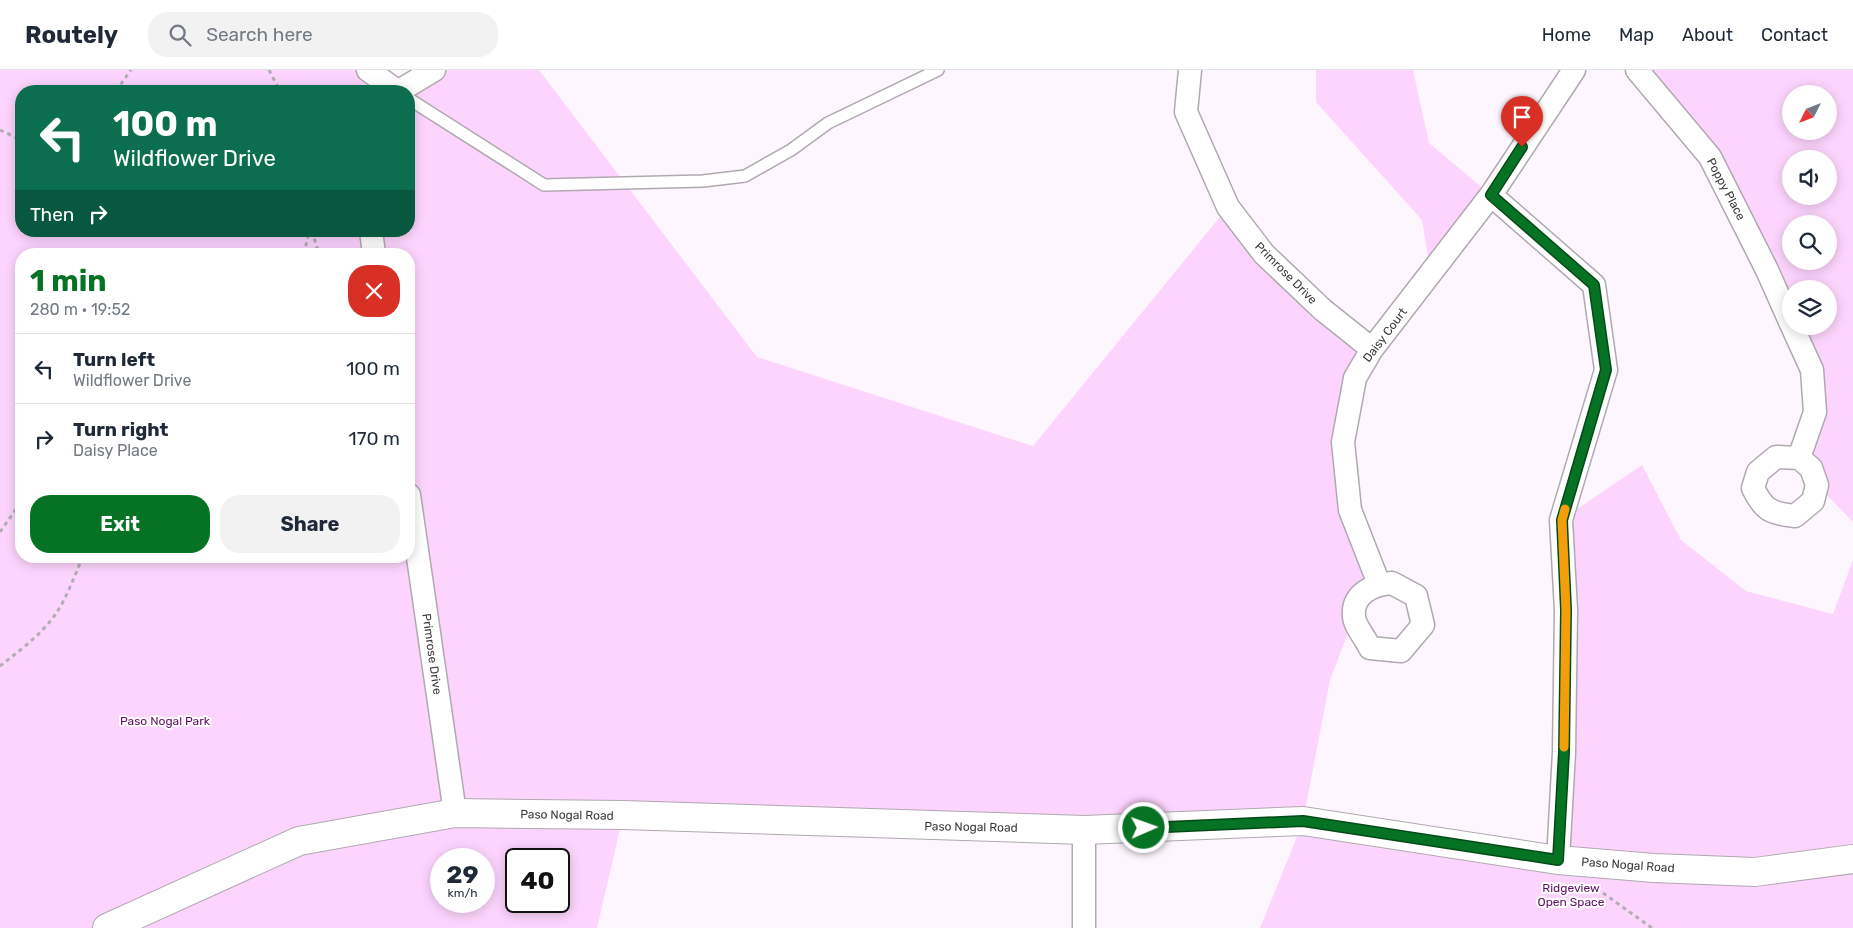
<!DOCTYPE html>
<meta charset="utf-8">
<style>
body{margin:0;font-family:Rubik,sans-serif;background:#f2f2f3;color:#1f2937;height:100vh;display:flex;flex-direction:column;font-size:19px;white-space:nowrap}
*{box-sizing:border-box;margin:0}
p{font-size:16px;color:#747a83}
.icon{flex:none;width:28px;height:28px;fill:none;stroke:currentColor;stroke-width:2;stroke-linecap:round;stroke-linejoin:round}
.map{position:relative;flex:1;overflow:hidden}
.sheet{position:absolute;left:15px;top:178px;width:400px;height:315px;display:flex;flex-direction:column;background:#fff;border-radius:20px;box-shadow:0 2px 12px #0003}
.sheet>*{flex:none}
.hud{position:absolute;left:15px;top:15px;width:400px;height:152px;border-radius:20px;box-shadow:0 2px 12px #0003;background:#0b6e4f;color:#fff;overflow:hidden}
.needle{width:32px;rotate:228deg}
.controls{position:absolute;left:1782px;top:15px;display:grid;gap:10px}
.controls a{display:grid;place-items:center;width:55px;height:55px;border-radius:50%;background:#fff;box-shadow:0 2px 12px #0003;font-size:25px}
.speed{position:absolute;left:430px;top:778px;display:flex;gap:10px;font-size:25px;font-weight:700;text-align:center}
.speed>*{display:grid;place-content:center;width:65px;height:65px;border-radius:50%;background:#fff;box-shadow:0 2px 12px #0003;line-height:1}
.speed small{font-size:12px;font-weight:400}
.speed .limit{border:2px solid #111;border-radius:8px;background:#fff;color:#111}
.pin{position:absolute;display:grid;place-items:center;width:42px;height:42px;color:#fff;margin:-51px -21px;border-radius:50% 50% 50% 0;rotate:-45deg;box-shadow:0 0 5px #0007}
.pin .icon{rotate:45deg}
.me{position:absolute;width:55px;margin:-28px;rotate:88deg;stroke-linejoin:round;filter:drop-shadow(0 0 4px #0008)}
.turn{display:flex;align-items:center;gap:18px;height:105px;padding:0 15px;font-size:22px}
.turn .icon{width:65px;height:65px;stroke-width:2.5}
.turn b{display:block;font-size:35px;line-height:42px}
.then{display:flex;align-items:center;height:48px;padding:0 15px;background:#0003;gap:10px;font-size:19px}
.round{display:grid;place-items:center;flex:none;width:52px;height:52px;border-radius:20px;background:#f2f2f3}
.headline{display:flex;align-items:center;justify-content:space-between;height:85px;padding:0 15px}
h1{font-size:30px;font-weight:700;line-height:38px;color:#067224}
.button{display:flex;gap:10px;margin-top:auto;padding:10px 15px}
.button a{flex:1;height:58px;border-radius:20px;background:#067224;color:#fff;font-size:20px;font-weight:700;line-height:58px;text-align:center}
.button a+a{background:#f2f2f3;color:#1f2937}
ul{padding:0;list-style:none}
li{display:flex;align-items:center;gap:15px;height:70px;padding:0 15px;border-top:1px solid #e0e1e3}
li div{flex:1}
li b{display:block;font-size:19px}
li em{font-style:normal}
header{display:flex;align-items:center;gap:30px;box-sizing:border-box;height:70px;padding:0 25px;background:#fff;border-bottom:1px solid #e0e1e3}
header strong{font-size:24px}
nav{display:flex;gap:28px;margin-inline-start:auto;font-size:18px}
.search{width:350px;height:45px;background:#f2f2f3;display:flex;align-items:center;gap:12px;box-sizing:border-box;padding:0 18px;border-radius:20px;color:#747a83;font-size:19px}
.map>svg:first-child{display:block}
.green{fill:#fdd4fd;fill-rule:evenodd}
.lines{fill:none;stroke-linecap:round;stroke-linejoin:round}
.service-casing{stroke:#b0a9b0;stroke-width:14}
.minor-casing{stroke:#b0a9b0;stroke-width:25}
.tertiary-casing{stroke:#b0a9b0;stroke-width:30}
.path{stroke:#b3adb3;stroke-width:3;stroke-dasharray:4 4;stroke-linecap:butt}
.service{stroke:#fff;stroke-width:11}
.minor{stroke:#fff;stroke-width:22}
.tertiary{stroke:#fff;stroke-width:28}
.route-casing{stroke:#044a17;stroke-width:12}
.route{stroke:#067224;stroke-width:9}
.slow{stroke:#f59e0b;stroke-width:9}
.labels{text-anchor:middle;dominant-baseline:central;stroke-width:4;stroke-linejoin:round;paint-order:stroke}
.street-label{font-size:12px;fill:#3b383b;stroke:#fff}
.park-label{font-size:12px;fill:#5e0f62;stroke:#fff}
</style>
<header>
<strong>Routely</strong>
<div class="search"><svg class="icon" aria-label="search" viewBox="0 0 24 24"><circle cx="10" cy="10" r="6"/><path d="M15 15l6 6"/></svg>Search here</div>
<nav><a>Home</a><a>Map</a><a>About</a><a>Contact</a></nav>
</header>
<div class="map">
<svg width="1853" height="858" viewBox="0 0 1853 858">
<rect width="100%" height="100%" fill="#fef6fe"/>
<path class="green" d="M0,0H368L397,21H21V161H409V21L434,0H539L757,287L1033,376L1228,137L1372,279L1343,372L1379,514L1354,547L1330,610L1303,751L1558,790L1561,450L1642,395L1681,470L1746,521L1833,544L1853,490V858H1260L1303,752L623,746L597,858H145L137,843L107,858H0ZM21,184H409V486H21ZM441,789H484V831H441ZM516,789H559V831H516Z
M1316,0H1413L1429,73L1491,125L1431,205L1422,150L1316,32Z
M1637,0H1853V452L1817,415L1811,398L1815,342L1792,256H1829V219H1791V254L1710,87ZM1791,24H1829V61H1791ZM1791,89H1829V126H1791ZM1791,154H1829V191H1791Z"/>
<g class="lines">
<defs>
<path id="service" d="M409,29L544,115L703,111L745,106L791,80L828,53L938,0"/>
<path id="minor" d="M368,0L397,21
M1190,0L1186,42L1228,137L1264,184L1323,240L1372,279
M1637,0L1710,87L1767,200L1791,254
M399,21L434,0
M1491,125L1594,215L1606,300L1561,450L1566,540L1564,682L1558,790
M371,161L374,184
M1792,256L1812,300L1815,342L1799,388
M1776,387L1799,388L1811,398L1817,415L1813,431L1795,446C1771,443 1764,441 1753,418L1758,402Z
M409,425L455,743
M1392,513L1416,526L1423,555L1401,581L1370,578C1366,569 1354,555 1354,546C1352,524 1373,514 1392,513Z
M1379,514L1350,440L1343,372L1355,308L1372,279L1491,125L1574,0
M1084,760V858"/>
<path id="tertiary" d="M107,858L299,771L455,743L623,745L1084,760L1303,751L1558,790L1654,798L1755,802L1853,789"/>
</defs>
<use href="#service" class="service-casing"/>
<use href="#minor" class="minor-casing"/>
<use href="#tertiary" class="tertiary-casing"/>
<path class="path" d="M269,0L280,21
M116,21L131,0
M0,60L21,70
M312,161L319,184
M304,184L309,161
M0,462L21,432
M0,596C18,582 38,567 52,549C66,531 74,507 83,486
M1603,823L1652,858"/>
<use href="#service" class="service"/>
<use href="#minor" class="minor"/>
<use href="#tertiary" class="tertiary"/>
</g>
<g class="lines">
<defs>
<path id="route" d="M1144,758L1303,751L1558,790L1564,682L1566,540L1562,450L1606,300L1594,215L1491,125L1522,77"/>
</defs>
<use href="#route" class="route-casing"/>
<use href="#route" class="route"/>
<path class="slow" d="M1564,677L1566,540L1562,450L1565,439"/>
</g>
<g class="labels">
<g class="street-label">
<text transform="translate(1726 119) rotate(62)">Poppy Place</text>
<text transform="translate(1286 203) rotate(45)">Primrose Drive</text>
<text transform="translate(1385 265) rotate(-53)">Daisy Court</text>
<text transform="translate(432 584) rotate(82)">Primrose Drive</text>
<text transform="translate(567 745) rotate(1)">Paso Nogal Road</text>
<text transform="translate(971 757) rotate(1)">Paso Nogal Road</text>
<text transform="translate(1628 795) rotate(4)">Paso Nogal Road</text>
</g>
<g class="park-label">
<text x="165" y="651">Paso Nogal Park</text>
<text x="1571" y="818">Ridgeview<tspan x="1571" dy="14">Open Space</tspan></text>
</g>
</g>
</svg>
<div class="controls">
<a><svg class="needle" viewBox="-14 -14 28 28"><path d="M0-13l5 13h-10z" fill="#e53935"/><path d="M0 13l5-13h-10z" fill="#747a83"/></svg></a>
<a><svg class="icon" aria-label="sound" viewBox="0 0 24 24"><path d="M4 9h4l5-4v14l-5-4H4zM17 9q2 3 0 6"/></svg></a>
<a><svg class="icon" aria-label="search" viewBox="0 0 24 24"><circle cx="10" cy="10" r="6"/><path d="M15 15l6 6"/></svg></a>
<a><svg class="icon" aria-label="layers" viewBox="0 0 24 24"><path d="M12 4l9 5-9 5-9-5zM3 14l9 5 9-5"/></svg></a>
</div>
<div class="speed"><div>29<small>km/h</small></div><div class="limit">40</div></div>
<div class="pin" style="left:1522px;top:77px;background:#d93025"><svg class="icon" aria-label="arrive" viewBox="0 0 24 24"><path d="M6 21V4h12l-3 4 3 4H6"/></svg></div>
<svg class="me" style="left:1144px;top:758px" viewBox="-20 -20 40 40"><circle r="17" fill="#067224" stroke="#fff" stroke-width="3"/><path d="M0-11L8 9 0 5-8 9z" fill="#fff"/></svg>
<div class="hud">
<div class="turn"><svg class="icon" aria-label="left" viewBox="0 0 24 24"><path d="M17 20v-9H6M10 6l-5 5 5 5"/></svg><div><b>100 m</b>Wildflower Drive</div></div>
<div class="then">Then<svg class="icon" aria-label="right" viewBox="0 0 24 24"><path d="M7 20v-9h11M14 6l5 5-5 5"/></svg></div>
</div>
<section class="sheet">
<div class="headline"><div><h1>1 min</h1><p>280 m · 19:52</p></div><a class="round" style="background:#d93025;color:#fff"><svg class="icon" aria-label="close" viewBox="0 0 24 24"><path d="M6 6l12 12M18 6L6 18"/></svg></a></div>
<ul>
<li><svg class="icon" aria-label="left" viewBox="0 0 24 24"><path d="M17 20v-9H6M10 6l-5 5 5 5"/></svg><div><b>Turn left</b><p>Wildflower Drive</p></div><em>100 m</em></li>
<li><svg class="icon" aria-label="right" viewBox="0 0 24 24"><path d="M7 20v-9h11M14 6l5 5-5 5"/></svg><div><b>Turn right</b><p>Daisy Place</p></div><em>170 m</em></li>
</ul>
<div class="button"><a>Exit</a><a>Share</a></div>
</section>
</div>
